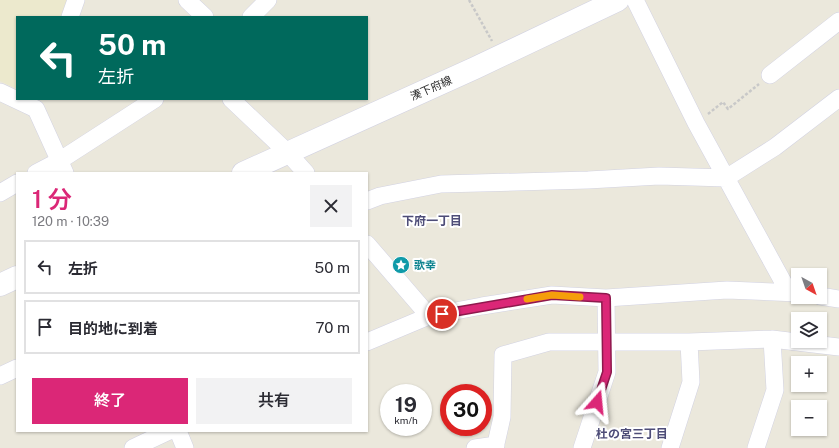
<!DOCTYPE html>
<html lang="ja">
<meta charset="utf-8">
<style>
body{margin:0;font-family:"Public Sans","Noto Sans JP",sans-serif;background:#f2f2f3;color:#2b2b33;height:100vh;display:flex;flex-direction:column;font-size:15px;white-space:nowrap}
*{box-sizing:border-box;margin:0}
p{font-size:13px;color:#7c7c81}
.icon{flex:none;width:22px;height:22px;fill:none;stroke:currentColor;stroke-width:2;stroke-linecap:round;stroke-linejoin:round}
.map{position:relative;flex:1;overflow:hidden}
.panel{position:absolute;left:16px;top:172px;width:352px;height:260px;display:flex;flex-direction:column;background:#fff;border-radius:0px;box-shadow:0 1px 3px #0004}
.panel>*{flex:none}
.guide{position:absolute;left:16px;top:16px;width:352px;height:84px;border-radius:0px;box-shadow:0 1px 3px #0004;background:#00695c;color:#fff;overflow:hidden}
.needle{width:26px;rotate:140deg}
.tools{position:absolute;left:791px;top:268px;display:grid;gap:8px}
.tools a{display:grid;place-items:center;width:36px;height:36px;border-radius:0px;background:#fff;box-shadow:0 1px 3px #0004;font-size:20px}
.speed{position:absolute;left:380px;top:384px;display:flex;gap:8px;font-size:20px;font-weight:700;text-align:center}
.speed>*{display:grid;place-content:center;width:52px;height:52px;border-radius:50%;background:#fff;box-shadow:0 1px 3px #0004;line-height:1}
.speed small{font-size:10px;font-weight:400}
.speed .limit{border:6px solid #d22;background:#fff;color:#111}
.pin{position:absolute;display:grid;place-items:center;width:34px;height:34px;color:#fff;margin:-17px;border:2px solid #fff;border-radius:50%;box-shadow:0 1px 4px #0007}
.me{position:absolute;width:44px;margin:-22px;rotate:18deg;stroke-linejoin:round;filter:drop-shadow(0 0 3px #0008)}
.turn{display:flex;align-items:center;gap:14px;height:84px;padding:0 16px;font-size:18px}
.turn .icon{width:52px;height:52px;stroke-width:2.5}
.turn b{display:block;font-size:28px;line-height:34px}
.round{display:grid;place-items:center;flex:none;width:42px;height:42px;border-radius:0px;background:#f2f2f3}
.headline{display:flex;align-items:center;justify-content:space-between;height:68px;padding:0 16px}
h1{font-size:24px;font-weight:600;line-height:30px;color:#db2777}
.button{display:flex;gap:8px;margin-top:auto;padding:8px 16px}
.button a{flex:1;height:46px;border-radius:0px;background:#db2777;color:#fff;font-size:16px;font-weight:600;line-height:46px;text-align:center}
.button a+a{background:#f2f2f3;color:#2b2b33}
ul{padding:0;list-style:none}
li{display:flex;align-items:center;gap:12px;height:54px;margin:0 8px 6px;padding:0 8px;border:2px solid #e1e1e2;border-radius:0px}
li div{flex:1}
li b{display:block;font-size:15px}
li em{font-style:normal}
.map>svg:first-child{display:block}
.education{fill:#ece9cd}
.lines{fill:none;stroke-linecap:round;stroke-linejoin:round}
.minor-casing{stroke:#d2d2e2;stroke-width:18}
.secondary-casing{stroke:#d2d2e2;stroke-width:23}
.path{stroke:#c8c8c8;stroke-width:2.5;stroke-dasharray:3 2;stroke-linecap:butt}
.minor{stroke:#fff;stroke-width:17}
.secondary{stroke:#fff;stroke-width:22}
.route-casing{stroke:#8e194d;stroke-width:10}
.route{stroke:#db2777;stroke-width:7}
.slow{stroke:#f59e0b;stroke-width:7}
.labels{text-anchor:middle;dominant-baseline:central;stroke-width:4;stroke-linejoin:round;paint-order:stroke}
.street-label{font-size:11px;fill:#2a2a2a;stroke:#fff}
.culture-label{font-size:11px;font-weight:bold;fill:#0d838f;stroke:#fff;text-anchor:start}
.neighbourhood-label{font-size:12px;font-weight:bold;fill:#4e4d78;stroke:#fff}
</style>
<div class="map">
<svg width="839" height="448" viewBox="0 0 839 448">
<rect width="100%" height="100%" fill="#ebe8dc"/>
<path class="education" d="M0,0H68L62,17H17V89L0,81Z"/>
<g class="lines">
<defs>
<path id="minor" d="M187,0L205,17
M635,0L696,123L788,291
M70,17L76,0
M251,17L268,0
M770,75L839,21
M0,92L36,109L65,173
M231,99L288,153L306,173
M36,173L59,161L155,99
M0,193L17,183
M367,201L380,196L441,184L588,180L659,176L726,178L775,147L839,98
M367,244L429,316
M820,296L839,299
M367,342L429,316L482,306L552,295L606,298L727,290L798,293
M0,376L17,368
M178,431L185,448
M133,448L169,431
M475,448L496,445
M495,448L502,417L503,355L549,342H689L772,339L839,347
M582,448L607,372L606,298
M670,448L691,382L689,342
M756,448L775,390L772,339"/>
<path id="secondary" d="M243,173L475,68L618,0
M0,285L17,277"/>
</defs>
<use href="#minor" class="minor-casing"/>
<use href="#secondary" class="secondary-casing"/>
<path class="path" d="M469,0L492,41
M708,114L723,102L728,109L759,84"/>
<use href="#minor" class="minor"/>
<use href="#secondary" class="secondary"/>
</g>
<g class="lines">
<defs>
<path id="route" d="M442,314L552,295L606,298L607,372L597,402"/>
</defs>
<use href="#route" class="route-casing"/>
<use href="#route" class="route"/>
<path class="slow" d="M527,299L552,295L580,297"/>
</g>
<defs>
<symbol id="sight-disc" viewBox="-11 -11 22 22"><circle r="9.5" fill="#0f9aa8" stroke="#fff"/><path d="M0-6L1.8-2.2L6-1.7L2.9 1.2L3.7 5.4L0 3.3L-3.7 5.4L-2.9 1.2L-6-1.7L-1.8-2.2Z" fill="#fff"/></symbol>
</defs>
<g fill-rule="evenodd">
<use href="#sight-disc" x="391" y="255" width="20" height="20"/>
</g>
<g class="labels">
<g class="street-label">
<text transform="translate(431 88) rotate(-24)">湊下府線</text>
</g>
<g class="culture-label">
<text x="414" y="265">歌幸</text>
</g>
<g class="neighbourhood-label">
<text x="432" y="221">下府一丁目</text>
<text x="632" y="434">杜の宮三丁目</text>
</g>
</g>
</svg>
<div class="tools">
<a><svg class="needle" viewBox="-14 -14 28 28"><path d="M0-13l5 13h-10z" fill="#e53935"/><path d="M0 13l5-13h-10z" fill="#7c7c81"/></svg></a>
<a><svg class="icon" aria-label="layers" viewBox="0 0 24 24"><path d="M12 4l9 5-9 5-9-5zM3 14l9 5 9-5"/></svg></a>
<a>+</a>
<a>−</a>
</div>
<div class="speed"><div>19<small>km/h</small></div><div class="limit">30</div></div>
<div class="pin" style="left:442px;top:314px;background:#d93025"><svg class="icon" aria-label="arrive" viewBox="0 0 24 24"><path d="M6 21V4h12l-3 4 3 4H6"/></svg></div>
<svg class="me" style="left:597px;top:402px" viewBox="-20 -20 40 40"><path d="M0-17L14 15 0 8-14 15z" fill="#db2777" stroke="#fff" stroke-width="4"/></svg>
<div class="guide">
<div class="turn"><svg class="icon" aria-label="left" viewBox="0 0 24 24"><path d="M17 20v-9H6M10 6l-5 5 5 5"/></svg><div><b>50 m</b>左折</div></div>
</div>
<section class="panel">
<div class="headline"><div><h1>1 分</h1><p>120 m · 10:39</p></div><a class="round"><svg class="icon" aria-label="close" viewBox="0 0 24 24"><path d="M6 6l12 12M18 6L6 18"/></svg></a></div>
<ul>
<li><svg class="icon" aria-label="left" viewBox="0 0 24 24"><path d="M17 20v-9H6M10 6l-5 5 5 5"/></svg><div><b>左折</b></div><em>50 m</em></li>
<li><svg class="icon" aria-label="arrive" viewBox="0 0 24 24"><path d="M6 21V4h12l-3 4 3 4H6"/></svg><div><b>目的地に到着</b></div><em>70 m</em></li>
</ul>
<div class="button"><a>終了</a><a>共有</a></div>
</section>
</div>
